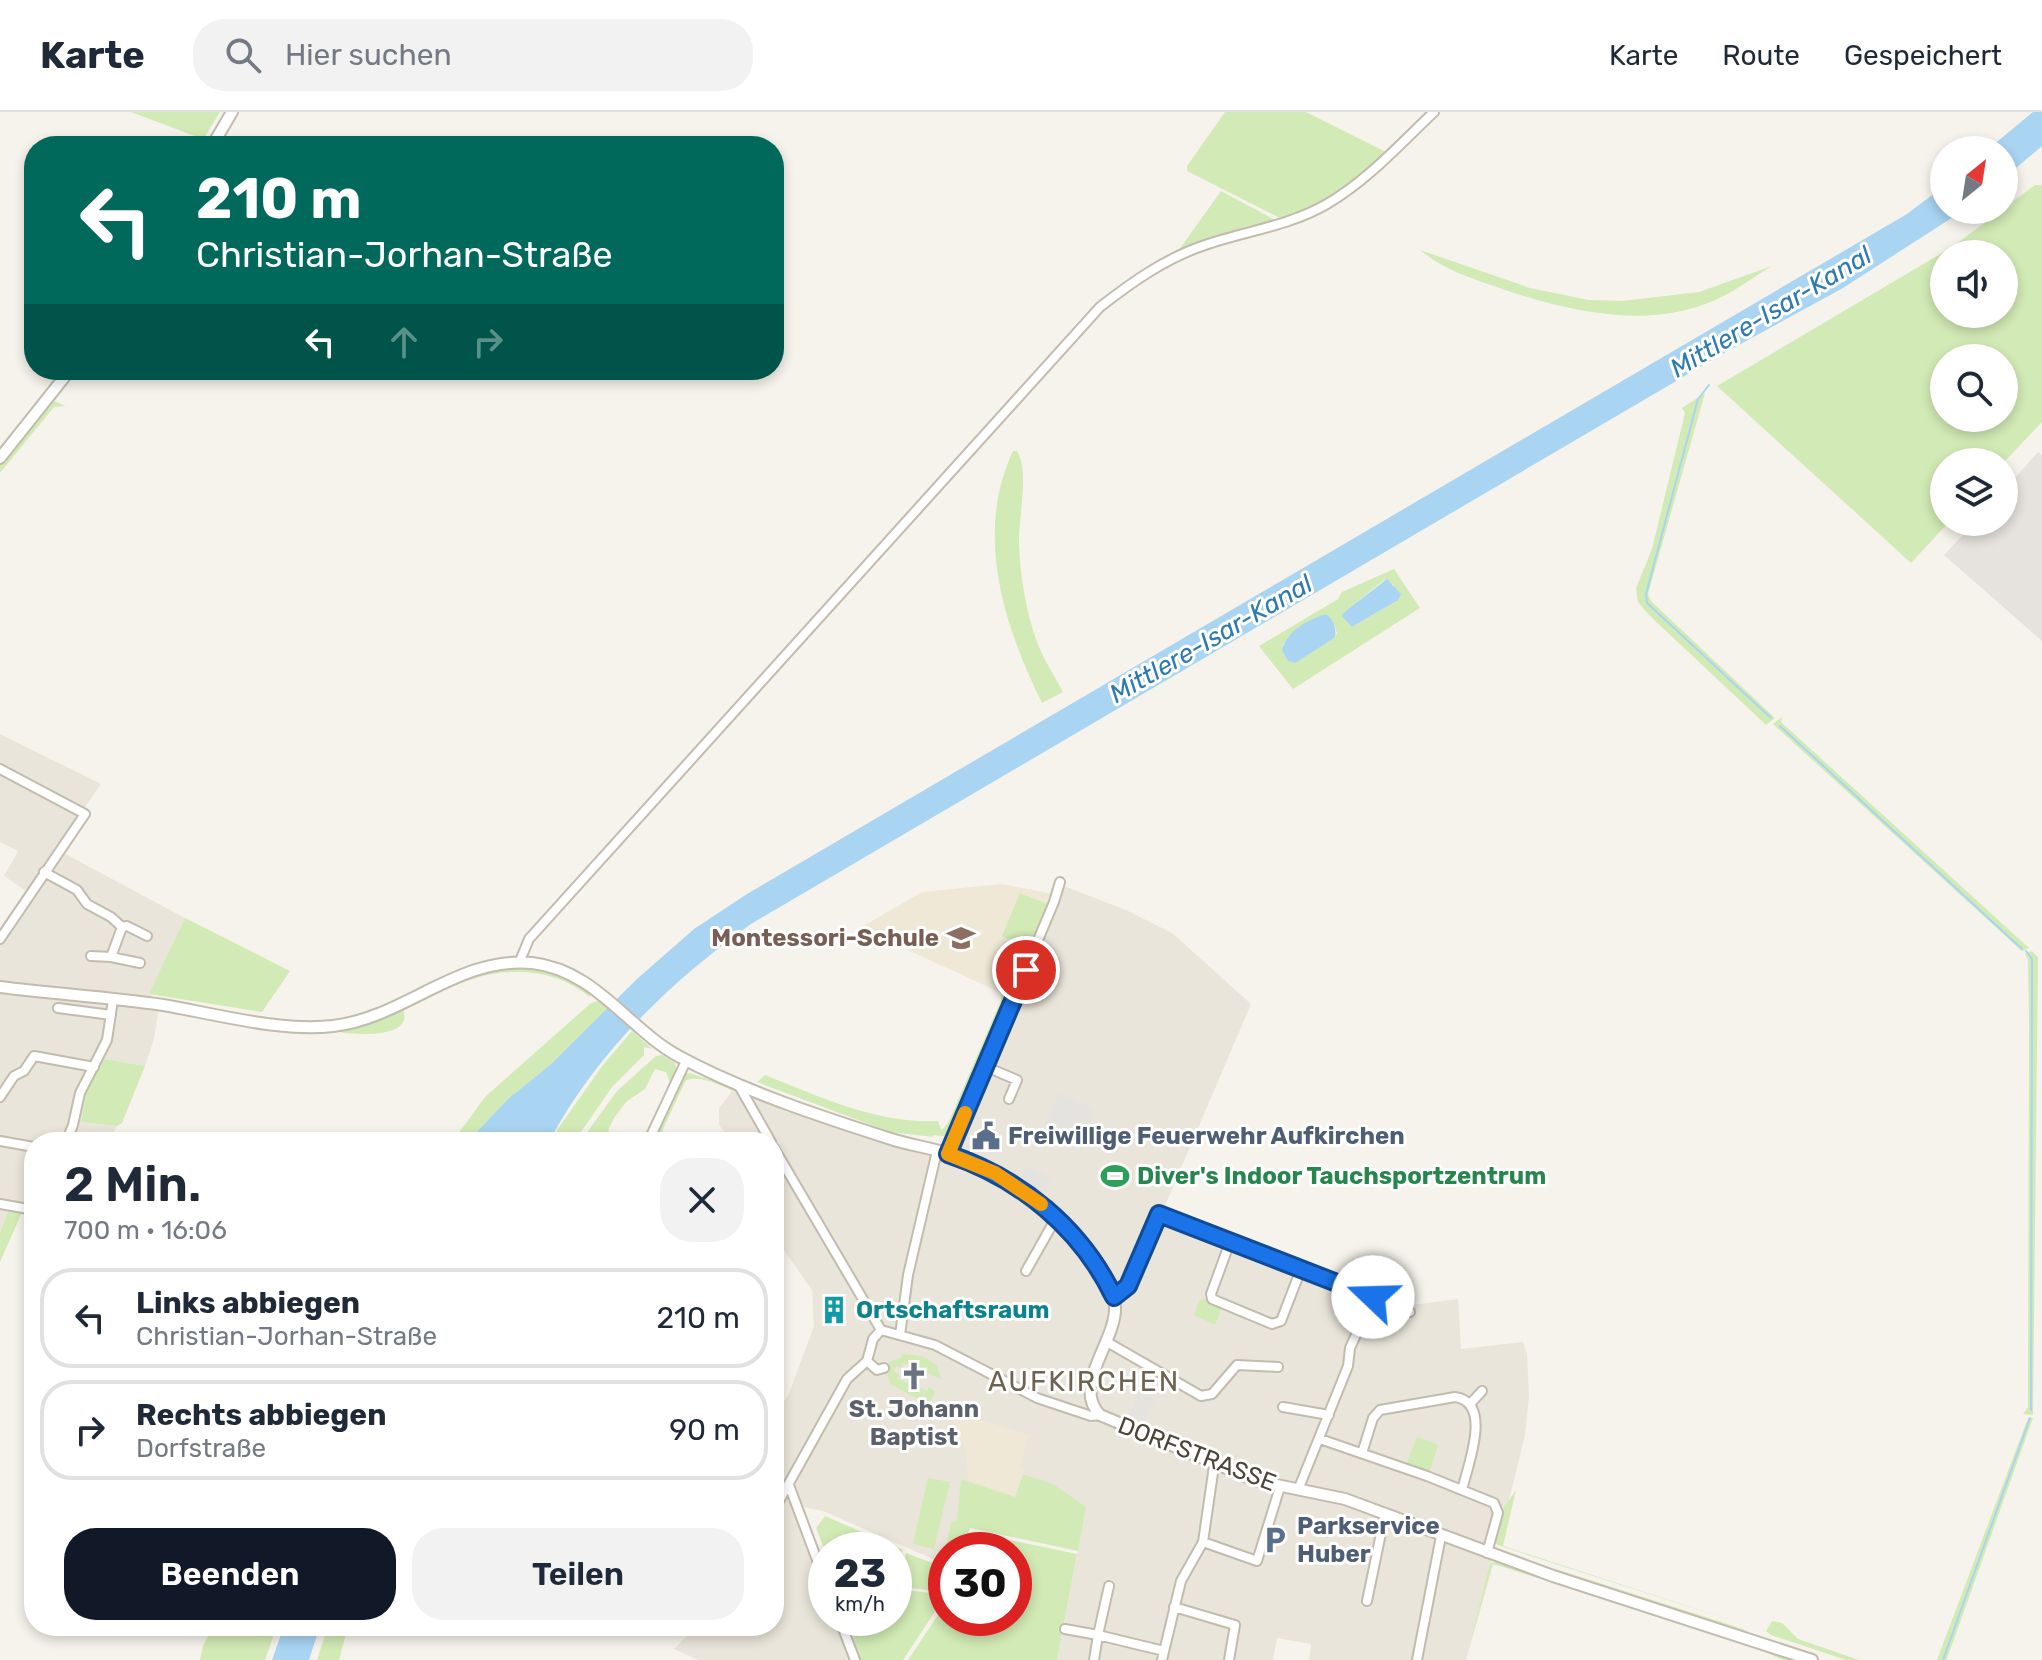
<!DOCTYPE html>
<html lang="de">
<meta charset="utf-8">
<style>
body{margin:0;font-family:Rubik,sans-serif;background:#f2f2f3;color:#1f2937;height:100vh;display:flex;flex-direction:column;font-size:30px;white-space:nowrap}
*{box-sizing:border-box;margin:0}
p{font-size:26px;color:#747a83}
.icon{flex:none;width:44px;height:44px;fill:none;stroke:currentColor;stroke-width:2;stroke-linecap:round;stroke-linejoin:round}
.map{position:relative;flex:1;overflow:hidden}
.panel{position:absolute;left:24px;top:1020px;width:760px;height:504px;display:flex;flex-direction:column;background:#fff;border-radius:32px;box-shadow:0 4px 12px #0003}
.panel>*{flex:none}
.top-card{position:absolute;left:24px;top:24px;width:760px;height:244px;border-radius:32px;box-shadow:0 4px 12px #0003;background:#00695c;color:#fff;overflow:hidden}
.needle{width:52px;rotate:30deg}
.fabs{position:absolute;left:1930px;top:24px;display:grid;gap:16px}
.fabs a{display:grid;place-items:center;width:88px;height:88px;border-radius:50%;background:#fff;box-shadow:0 4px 12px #0003;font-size:40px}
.speed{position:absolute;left:808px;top:1420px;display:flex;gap:16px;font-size:40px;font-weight:700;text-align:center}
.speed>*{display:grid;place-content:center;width:104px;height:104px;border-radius:50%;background:#fff;box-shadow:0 4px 12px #0003;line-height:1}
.speed small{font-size:20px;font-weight:400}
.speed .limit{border:12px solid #d22;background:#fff;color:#111}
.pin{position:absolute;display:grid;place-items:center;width:68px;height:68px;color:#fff;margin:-34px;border:4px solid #fff;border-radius:50%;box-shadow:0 2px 8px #0007}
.me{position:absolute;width:88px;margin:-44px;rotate:291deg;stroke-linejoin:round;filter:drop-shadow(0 0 6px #0008)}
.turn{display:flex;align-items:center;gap:28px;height:168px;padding:0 40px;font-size:36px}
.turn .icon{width:104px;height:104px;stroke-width:2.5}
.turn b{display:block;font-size:56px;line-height:68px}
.lanes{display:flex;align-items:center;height:76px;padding:0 40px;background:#0003;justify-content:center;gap:40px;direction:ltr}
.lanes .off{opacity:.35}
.round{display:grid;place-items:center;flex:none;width:84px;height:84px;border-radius:32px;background:#f2f2f3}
.summary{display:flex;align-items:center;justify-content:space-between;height:136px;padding:0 40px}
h1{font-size:48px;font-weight:600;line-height:60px}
.primary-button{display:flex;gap:16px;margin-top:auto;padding:16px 40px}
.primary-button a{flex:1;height:92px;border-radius:32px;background:#111827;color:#fff;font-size:32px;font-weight:600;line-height:92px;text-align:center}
.primary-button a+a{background:#f2f2f3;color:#1f2937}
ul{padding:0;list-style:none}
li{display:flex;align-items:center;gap:24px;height:100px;margin:0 16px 12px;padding:0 24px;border:4px solid #e0e1e3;border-radius:32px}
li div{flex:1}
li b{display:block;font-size:30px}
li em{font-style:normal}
header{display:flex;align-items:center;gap:48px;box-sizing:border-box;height:112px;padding:0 40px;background:#fff;border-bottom:2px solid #e0e1e3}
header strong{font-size:38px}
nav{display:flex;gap:44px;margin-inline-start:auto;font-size:28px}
.search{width:560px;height:72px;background:#f2f2f3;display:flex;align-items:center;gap:20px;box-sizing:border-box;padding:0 28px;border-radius:32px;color:#747a83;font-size:30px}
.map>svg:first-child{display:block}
.residential{fill:#eae5da}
.industrial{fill:#e6e2dd}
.education{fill:#efe8d6}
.green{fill:#d2eab5;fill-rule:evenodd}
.parking{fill:#e5e3e0}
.water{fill:#a9d4f2}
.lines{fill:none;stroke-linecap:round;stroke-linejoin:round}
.stream{stroke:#a9d4f2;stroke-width:2}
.minor-casing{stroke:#c2bbae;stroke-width:12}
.tertiary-casing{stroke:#c2bbae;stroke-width:14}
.minor{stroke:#fff;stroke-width:8}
.tertiary{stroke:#fff;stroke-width:10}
.route-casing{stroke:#114b97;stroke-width:20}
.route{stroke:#1a73e8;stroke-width:14}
.slow{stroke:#f59e0b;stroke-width:14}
.labels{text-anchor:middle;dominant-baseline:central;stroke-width:6;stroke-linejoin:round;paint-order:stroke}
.education-label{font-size:24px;font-weight:bold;fill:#785e54;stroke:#fff;text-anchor:end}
.service-label{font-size:24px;font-weight:bold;fill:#4e5e75;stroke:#fff;text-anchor:start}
.leisure-label{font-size:24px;font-weight:bold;fill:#27864d;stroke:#fff;text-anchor:start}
.culture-label{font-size:24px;font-weight:bold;fill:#0d838f;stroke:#fff;text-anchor:start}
.worship-label{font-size:24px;font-weight:bold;fill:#5b616d;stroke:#fff}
.street-label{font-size:24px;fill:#4b4439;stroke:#fff}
.water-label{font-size:26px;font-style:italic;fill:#2e7ab2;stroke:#fff}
.quarter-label{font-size:28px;letter-spacing:2px;fill:#6e6250;stroke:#fff}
</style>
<header>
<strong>Karte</strong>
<div class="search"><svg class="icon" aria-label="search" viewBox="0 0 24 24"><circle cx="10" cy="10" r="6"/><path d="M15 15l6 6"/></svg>Hier suchen</div>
<nav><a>Karte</a><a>Route</a><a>Gespeichert</a></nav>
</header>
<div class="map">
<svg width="2042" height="1548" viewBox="0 0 2042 1548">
<rect width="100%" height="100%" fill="#f6f3ec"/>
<path class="residential" d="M0,622L101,672L56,737L185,806L150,882L159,896L154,927L145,954L105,947L86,982L81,1010L117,1014L109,1030H34V1099L10,1095L0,1120V819L26,779L4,764L18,739L0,730Z
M1061,773L1126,798L1172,821L1251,892L1164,1096L1381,1179L1374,1198L1458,1187L1461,1237L1523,1230L1527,1242L1529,1285L1525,1323L1508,1392L1500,1401L1491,1451L1466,1548H1309L1311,1532L1277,1526L1273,1548H1057L1086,1395L1023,1362L1015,1385L969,1371L957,1410H951L942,1451L823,1399L799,1394L826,1474V1506H837L851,1548H699L674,1537L697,1514H774V1303L788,1284L814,1214L812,1178L774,1124V1030H733L719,1013V996L732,979L737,981L739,977L861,1024L942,1045Z"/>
<path class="industrial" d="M2038,340L2042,343V529L1944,443L1975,410H2004V378Z"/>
<path class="education" d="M1002,772L1053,782L1012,886L860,816L922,780Z
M953,1296L978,1304V1307L1029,1323L1020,1354L1025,1356L1015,1385L969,1371L965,1336L958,1326L952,1310Z"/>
<path class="green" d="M131,0H220L204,26H200Z
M1225,0H1306L1388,41C1367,60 1309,110 1280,106L1187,59V54Z
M2035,73H2042V310L2004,350H1944V410H1949L1911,451L1717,274L1952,135ZM2004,142V202H1944V142ZM2004,246V306H1944V246Z
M1221,79L1277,109L1176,142Z
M1420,138L1530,176L1589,188L1622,189L1699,180L1772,154C1752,166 1730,183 1708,191C1639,218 1558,197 1491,173C1466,165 1440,155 1420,138Z
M1705,281L1648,482L1651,489L1775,606L1766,613L1649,503L1638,490L1636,476L1652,437L1685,301L1682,296Z
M54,289L86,303L65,294L54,295L0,361V351Z
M1013,339H1017C1030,360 1018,406 1019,432C1020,463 1026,500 1037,530C1043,547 1055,564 1063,580L1042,591C1004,514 974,422 1013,339Z
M1394,457L1420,496L1293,577L1259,534L1338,487L1342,480ZM1384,468L1394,473L1395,490L1352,515L1343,501ZM1325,502L1335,514L1337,522L1282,534C1293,518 1307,508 1325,502Z
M1782,605L1781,610L2029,836L2022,839L1773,612Z
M1020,781L1047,792L1028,836L1002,824Z
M185,806L290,859L262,900L149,882Z
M2032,839L2038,845L2033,1303L2023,1302L2028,1295V1284L2029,907L2028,847L2025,842Z
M503,855C537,856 561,862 590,880V885C550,852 498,855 453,874L452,871L463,865Z
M1001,880L1003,884L1002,891L945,1024L933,1023V1025L890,1020L757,970L765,963C821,985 877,1012 938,1009L941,1017H943L949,1009L1001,888Z
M601,888L609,895L550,953L509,986L467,1030H452L485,985L591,891Z
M403,897C414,927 358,922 342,921L341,917L367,911Z
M632,919L652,937L644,935V943L612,975L574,1030H553L557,1018L603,953Z
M662,943L675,951L677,960L645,1030H642C651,1010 662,991 670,970L666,960L655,957L645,977L626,990L614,1006L609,1016L607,1030H580L617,979L656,944Z
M104,947L145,954L122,1011L117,1014L81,1010L86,982Z
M690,961L735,977L737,981C722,974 703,963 686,968L657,1030H652L684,962Z
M10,1095L23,1098L0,1150V1120Z
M1204,1187L1222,1195L1215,1213L1194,1203L1199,1189Z
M903,1242L922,1244L937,1253L941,1267L903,1251L901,1255L896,1254L894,1260L899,1262L898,1267L927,1279L929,1275L935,1279L929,1293L890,1272L887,1259L889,1250L900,1246Z
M2028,1306H2033L1952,1533L1946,1548H1937Z
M1417,1325L1438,1333L1429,1362L1407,1351Z
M1023,1362L1053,1372L1086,1395L1078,1439L970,1416L962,1438H946L945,1453L942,1451L951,1410L957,1409L961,1367L1015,1385Z
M928,1366L950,1370L934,1437L913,1432Z
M1516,1378L1503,1434L1755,1516L1497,1433L1495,1430L1500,1401Z
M825,1404L903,1438L894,1461V1438H826V1441L816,1416Z
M972,1420L1077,1442L1057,1548H908L946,1491V1506H1014V1438H966Z
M1496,1438L1743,1517L1749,1520L1553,1461Z
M906,1441L946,1456V1481L905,1475L898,1469Z
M1495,1450L1500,1451L1801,1548H1783L1745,1531L1493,1452L1466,1548L1489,1456L1491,1451Z
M894,1473L906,1478L946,1483L903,1548H860L848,1506H894Z
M1772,1509L1782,1511L1798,1527L1859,1548H1846L1771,1523L1766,1519Z
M213,1514H277L265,1548H200L203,1534Z
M328,1514H348L339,1548H317Z"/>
<path class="parking" d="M1014,831L1031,838L1015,873L1002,860L1004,856L1000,851L1004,842L1009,843Z
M1059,981L1096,998L1082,1027L1078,1025L1076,1029L1061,1023L1057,1031L1040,1023Z
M1026,1054L1054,1067L1043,1084L1021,1067Z
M1139,1280L1155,1287L1144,1311L1129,1304Z"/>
<path class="water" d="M2033,0H2042V34L2004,66V38H1987Z
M1944,74V98H1964L1843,176L1724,241L751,812C670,870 595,942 549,1030H515L516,1025L510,1030H467L509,986L550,953L637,867L694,817L747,782L1907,102Z
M1387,467L1401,482L1398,488L1352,515L1342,504L1343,501Z
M1325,502C1333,506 1338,518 1334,526L1295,551L1288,549L1282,538C1287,519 1307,508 1325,502Z
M284,1514H320L309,1548H272Z"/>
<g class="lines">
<path class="stream" d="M1709,273L1698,287L1646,482L1647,491L1771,606
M1780,614L2022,837
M2026,839L2032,847L2031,1298
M1943,1548L2030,1306"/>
<defs>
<path id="minor" d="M0,657L85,702L0,827
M44,760L77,778L87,792L111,805L122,815L111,845L91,844
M122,815L127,814L147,824
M111,845L140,851
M519,851L529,827L1100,195C1132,170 1166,146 1205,133C1246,119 1289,114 1327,92C1368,68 1400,32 1434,0
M58,896L111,903
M984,954L1017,968L1009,987
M738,972L771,1030
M0,985L14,964L24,959L34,944L94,955
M0,1029L34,1035
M66,1030L73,1013L80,981L107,928L113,888
M648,1030L686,949
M774,1036L881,1218L935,1233L1037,1286L1091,1304L1100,1303
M948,1042L1054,790L1060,770
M0,1092L34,1098
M1230,1130L1211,1182L1212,1187L1272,1212L1281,1209L1301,1157
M1026,1159L1056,1106
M1114,1185L1128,1174L1159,1102L1373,1185L1350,1236L1348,1254L1298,1378
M1364,1206L1410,1200
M881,1218L873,1227L867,1249L877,1258L884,1256
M900,1223L908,1163L937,1039
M1107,1230L1201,1284L1212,1282L1237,1253L1278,1255
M1471,1291L1482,1279
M1283,1295L1329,1303
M1320,1327L1427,1364L1494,1391L1498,1401L1487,1441
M1362,1341L1373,1306L1380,1298L1455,1285C1493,1290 1468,1353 1462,1378
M789,1373L826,1472
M774,1398L847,1267L867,1249
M1203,1430L1257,1449L1280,1375
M1367,1489L1385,1402
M1174,1495L1235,1513L1229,1548
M839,1506L855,1548
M1065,1517L1098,1523L1109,1474
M1094,1548L1098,1523L1164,1539
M1162,1548L1181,1469L1203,1430L1214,1354
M1417,1548L1441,1424"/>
<path id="tertiary" d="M212,34L232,0
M0,346L70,258
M0,875C54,882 109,885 163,893C216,902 280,920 333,914C404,906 458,844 532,851C596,858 629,918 680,945C743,979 822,1005 891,1027C910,1033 931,1036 950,1042C996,1056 1038,1084 1070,1119C1088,1138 1114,1167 1115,1194C1117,1229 1071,1273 1100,1303L1257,1369L1345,1387L1553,1464L1812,1548"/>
</defs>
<use href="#minor" class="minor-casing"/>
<use href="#tertiary" class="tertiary-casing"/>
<use href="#minor" class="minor"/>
<use href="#tertiary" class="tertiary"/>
</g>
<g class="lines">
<defs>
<path id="route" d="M1026,858L948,1042C1020,1066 1081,1116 1114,1185L1128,1174L1159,1102L1373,1185"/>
</defs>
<use href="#route" class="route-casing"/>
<use href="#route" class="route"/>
<path class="slow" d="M965,1001L948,1042L995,1061L1041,1092"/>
</g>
<defs>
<symbol id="school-bare" viewBox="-9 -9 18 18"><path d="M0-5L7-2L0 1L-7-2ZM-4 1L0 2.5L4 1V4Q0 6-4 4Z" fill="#8d6e63" stroke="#fff" stroke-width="2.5" paint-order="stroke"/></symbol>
<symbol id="civic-bare" viewBox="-9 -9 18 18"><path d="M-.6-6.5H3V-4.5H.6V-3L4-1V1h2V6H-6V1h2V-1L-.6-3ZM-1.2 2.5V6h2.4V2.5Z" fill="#5c6f8a" stroke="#fff" stroke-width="2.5" paint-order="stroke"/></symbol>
<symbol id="stadium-bare" viewBox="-9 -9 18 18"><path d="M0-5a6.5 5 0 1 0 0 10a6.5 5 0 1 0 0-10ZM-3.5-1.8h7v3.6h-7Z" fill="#2e9e5b" stroke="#fff" stroke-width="2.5" paint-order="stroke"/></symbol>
<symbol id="building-bare" viewBox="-9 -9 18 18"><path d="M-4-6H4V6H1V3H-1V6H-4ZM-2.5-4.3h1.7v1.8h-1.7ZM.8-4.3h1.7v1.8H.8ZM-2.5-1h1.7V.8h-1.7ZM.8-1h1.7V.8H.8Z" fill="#0f9aa8" stroke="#fff" stroke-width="2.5" paint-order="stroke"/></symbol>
<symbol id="church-bare" viewBox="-9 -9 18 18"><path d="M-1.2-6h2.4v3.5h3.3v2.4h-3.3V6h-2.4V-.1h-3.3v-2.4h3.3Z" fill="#6b7280" stroke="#fff" stroke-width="2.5" paint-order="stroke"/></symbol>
<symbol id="parking-bare" viewBox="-9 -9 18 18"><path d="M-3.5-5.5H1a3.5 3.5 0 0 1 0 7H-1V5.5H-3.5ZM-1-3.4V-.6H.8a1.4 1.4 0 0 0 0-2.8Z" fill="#5c6f8a" stroke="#fff" stroke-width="2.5" paint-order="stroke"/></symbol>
</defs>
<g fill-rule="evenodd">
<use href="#school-bare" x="941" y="806" width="40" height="40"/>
<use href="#civic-bare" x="966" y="1004" width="40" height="40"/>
<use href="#stadium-bare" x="1095" y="1044" width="40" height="40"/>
<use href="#building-bare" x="814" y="1178" width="40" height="40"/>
<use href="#church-bare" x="894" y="1244" width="40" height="40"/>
<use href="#parking-bare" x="1255" y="1408" width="40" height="40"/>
</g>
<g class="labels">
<g class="education-label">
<text x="939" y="826">Montessori-Schule</text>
</g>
<g class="service-label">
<text x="1008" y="1024">Freiwillige Feuerwehr Aufkirchen</text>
<text x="1297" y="1414">Parkservice<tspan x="1297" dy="28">Huber</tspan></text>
</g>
<g class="leisure-label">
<text x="1137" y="1064">Diver's Indoor Tauchsportzentrum</text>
</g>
<g class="culture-label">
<text x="856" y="1198">Ortschaftsraum</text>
</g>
<g class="worship-label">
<text x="914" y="1297">St. Johann<tspan x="914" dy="28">Baptist</tspan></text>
</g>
<g class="street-label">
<text transform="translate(1197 1342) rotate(21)">DORFSTRASSE</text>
</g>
<g class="water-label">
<text transform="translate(1771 200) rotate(-31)">Mittlere-Isar-Kanal</text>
<text transform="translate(1211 527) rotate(-30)">Mittlere-Isar-Kanal</text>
</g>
<g class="quarter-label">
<text x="1084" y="1269">AUFKIRCHEN</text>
</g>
</g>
</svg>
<div class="fabs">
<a><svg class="needle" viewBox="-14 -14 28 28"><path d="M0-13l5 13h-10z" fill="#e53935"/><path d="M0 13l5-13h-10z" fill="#747a83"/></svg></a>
<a><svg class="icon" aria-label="sound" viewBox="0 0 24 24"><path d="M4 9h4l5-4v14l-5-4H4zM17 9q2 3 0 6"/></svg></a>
<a><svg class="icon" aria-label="search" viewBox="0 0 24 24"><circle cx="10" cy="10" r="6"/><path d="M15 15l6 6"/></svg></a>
<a><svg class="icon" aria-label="layers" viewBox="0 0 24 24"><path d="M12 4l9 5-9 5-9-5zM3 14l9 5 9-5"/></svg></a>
</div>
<div class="speed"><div>23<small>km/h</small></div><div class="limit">30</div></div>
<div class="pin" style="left:1026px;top:858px;background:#d93025"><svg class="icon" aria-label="arrive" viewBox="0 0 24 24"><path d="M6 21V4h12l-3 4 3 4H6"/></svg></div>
<svg class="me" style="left:1373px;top:1185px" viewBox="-20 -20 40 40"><circle r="19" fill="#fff"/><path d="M0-13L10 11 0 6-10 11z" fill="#1a73e8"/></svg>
<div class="top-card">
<div class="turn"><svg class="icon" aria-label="left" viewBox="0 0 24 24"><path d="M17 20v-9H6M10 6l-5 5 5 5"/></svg><div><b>210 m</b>Christian-Jorhan-Straße</div></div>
<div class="lanes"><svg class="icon" aria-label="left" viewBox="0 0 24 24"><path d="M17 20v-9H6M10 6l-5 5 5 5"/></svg><svg class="icon off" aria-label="ahead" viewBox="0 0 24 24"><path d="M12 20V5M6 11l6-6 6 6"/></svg><svg class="icon off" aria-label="right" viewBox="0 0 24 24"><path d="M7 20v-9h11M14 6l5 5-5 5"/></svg></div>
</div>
<section class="panel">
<div class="summary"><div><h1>2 Min.</h1><p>700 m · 16:06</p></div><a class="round"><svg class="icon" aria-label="close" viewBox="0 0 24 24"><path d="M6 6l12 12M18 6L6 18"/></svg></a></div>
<ul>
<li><svg class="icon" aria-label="left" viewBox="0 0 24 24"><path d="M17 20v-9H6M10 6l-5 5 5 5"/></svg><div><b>Links abbiegen</b><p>Christian-Jorhan-Straße</p></div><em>210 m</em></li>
<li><svg class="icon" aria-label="right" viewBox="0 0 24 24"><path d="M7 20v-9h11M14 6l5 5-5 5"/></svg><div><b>Rechts abbiegen</b><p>Dorfstraße</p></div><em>90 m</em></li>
</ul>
<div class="primary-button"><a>Beenden</a><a>Teilen</a></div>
</section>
</div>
